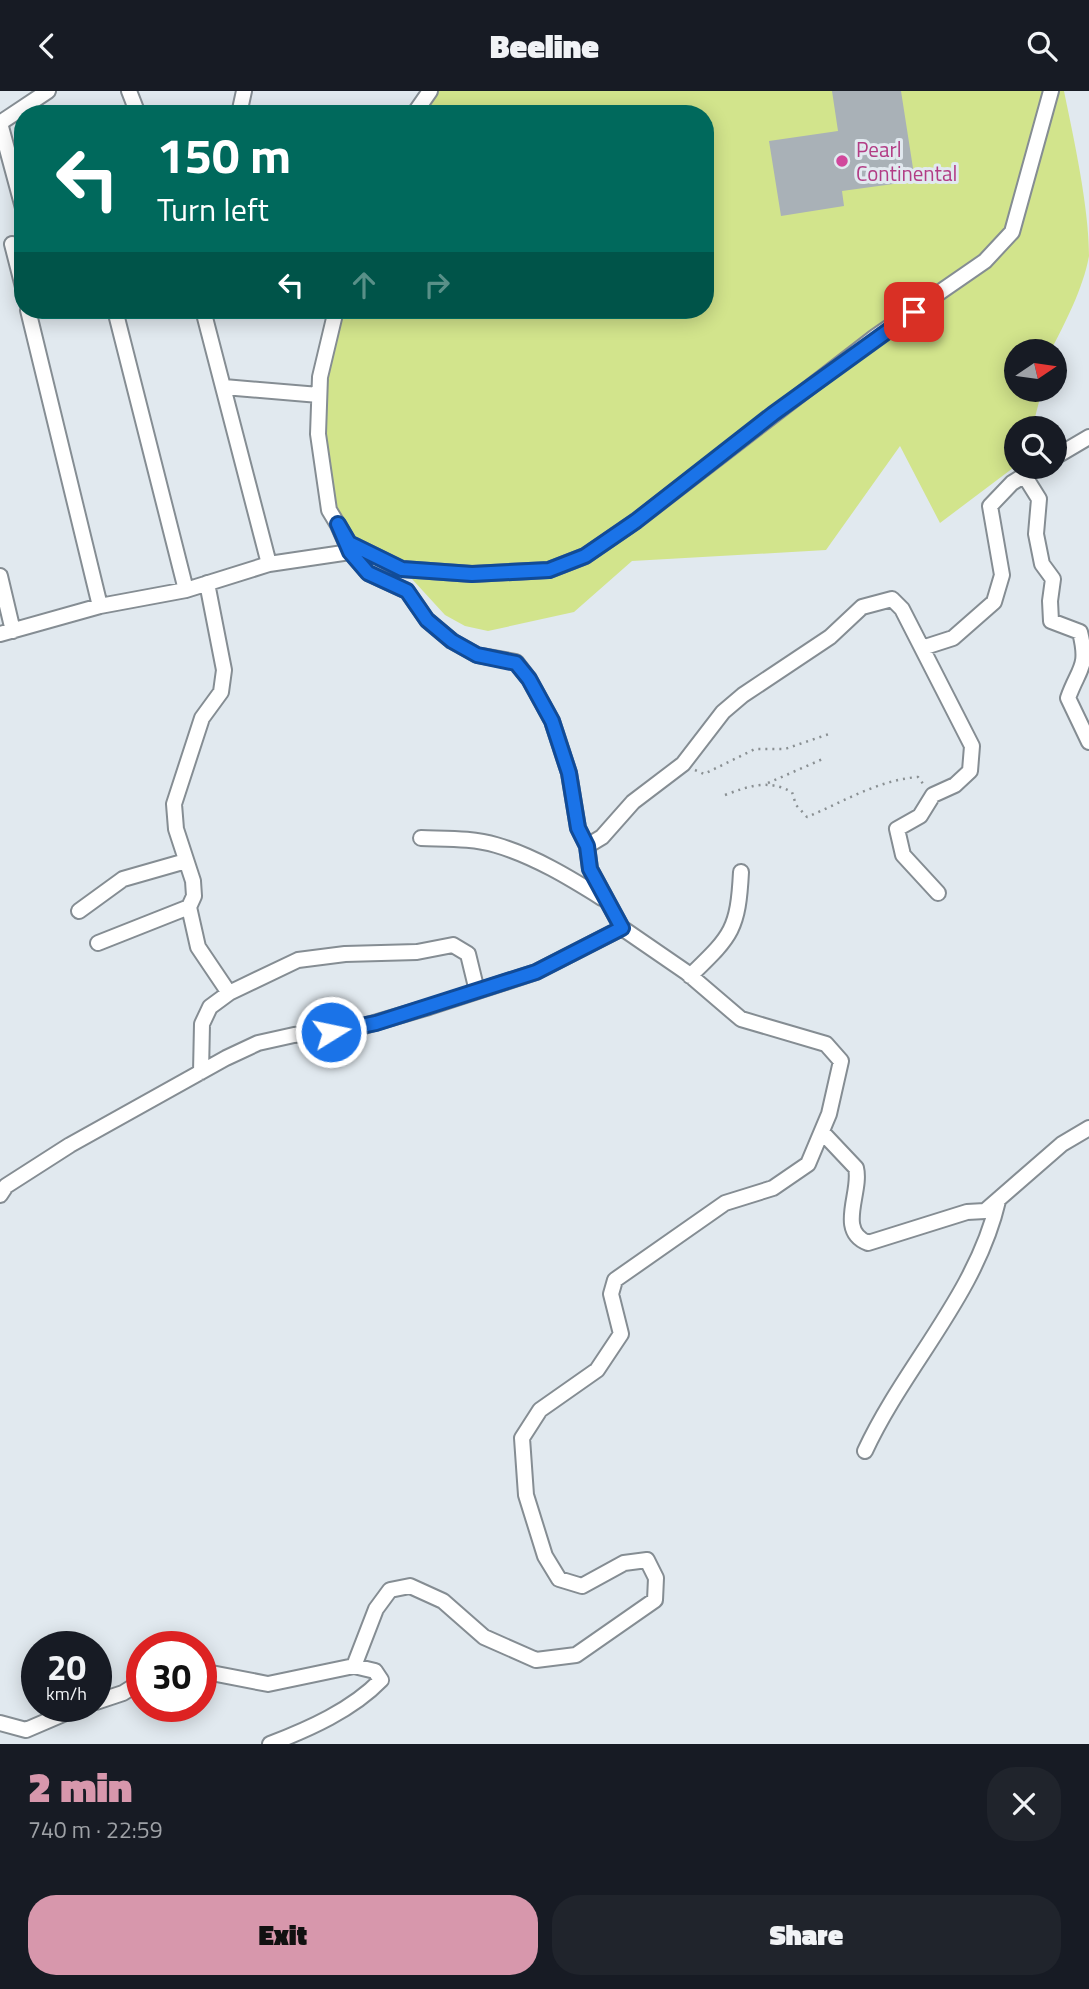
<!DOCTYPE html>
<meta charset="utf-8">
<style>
body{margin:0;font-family:"Titillium Web",sans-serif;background:#20242c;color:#f1f3f6;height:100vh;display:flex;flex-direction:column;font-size:26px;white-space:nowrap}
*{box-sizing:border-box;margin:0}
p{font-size:23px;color:#9ea1a6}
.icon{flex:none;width:38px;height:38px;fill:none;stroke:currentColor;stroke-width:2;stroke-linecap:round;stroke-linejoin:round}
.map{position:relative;height:1653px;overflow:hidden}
.drawer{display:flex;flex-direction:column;background:#171b24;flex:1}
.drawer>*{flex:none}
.banner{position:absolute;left:14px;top:14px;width:700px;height:214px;border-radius:28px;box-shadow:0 4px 18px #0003;background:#00695c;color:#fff;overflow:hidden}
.needle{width:46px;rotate:77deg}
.fabs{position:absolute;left:1004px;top:248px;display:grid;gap:14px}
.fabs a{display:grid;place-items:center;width:63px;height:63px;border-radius:50%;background:#171b24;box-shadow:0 4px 18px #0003;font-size:35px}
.speed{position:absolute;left:21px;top:1540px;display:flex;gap:14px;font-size:35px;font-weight:700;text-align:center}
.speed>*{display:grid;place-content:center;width:91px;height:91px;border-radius:50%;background:#171b24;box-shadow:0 4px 18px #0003;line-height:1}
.speed small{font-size:18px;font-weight:400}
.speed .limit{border:10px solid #d22;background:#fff;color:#111}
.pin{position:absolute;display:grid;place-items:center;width:60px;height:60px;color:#fff;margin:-30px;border-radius:14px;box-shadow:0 4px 10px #0006}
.me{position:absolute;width:77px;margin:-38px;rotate:80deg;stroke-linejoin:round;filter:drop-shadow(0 0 5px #0008)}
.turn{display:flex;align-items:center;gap:24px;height:147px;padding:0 28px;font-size:32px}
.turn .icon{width:91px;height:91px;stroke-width:2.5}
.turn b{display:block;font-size:49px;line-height:60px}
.lanes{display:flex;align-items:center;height:66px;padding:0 28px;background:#0003;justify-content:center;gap:35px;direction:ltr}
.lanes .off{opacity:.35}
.round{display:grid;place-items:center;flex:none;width:74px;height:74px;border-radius:28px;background:#20242c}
.headline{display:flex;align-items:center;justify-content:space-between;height:119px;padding:0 28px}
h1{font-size:42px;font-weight:800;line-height:52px;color:#d797ac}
.cta{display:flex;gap:14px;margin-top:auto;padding:14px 28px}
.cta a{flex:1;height:80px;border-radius:28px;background:#d797ac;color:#111;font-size:28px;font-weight:800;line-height:80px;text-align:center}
.cta a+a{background:#20242c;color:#f1f3f6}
header{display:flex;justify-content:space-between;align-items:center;height:91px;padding:0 28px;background:#171b24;font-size:32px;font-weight:800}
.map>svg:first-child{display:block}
.green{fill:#d2e48c}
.building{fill:#a9b1b7}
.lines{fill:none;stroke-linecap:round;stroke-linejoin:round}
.minor-casing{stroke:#858d93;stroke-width:18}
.path{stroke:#8a9093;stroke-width:2.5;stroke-dasharray:2 5;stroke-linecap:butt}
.minor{stroke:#fff;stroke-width:14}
.route-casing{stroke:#114b97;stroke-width:18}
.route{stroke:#1a73e8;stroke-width:12}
.hotel-dot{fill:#d1479c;stroke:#e1e9ef;stroke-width:2.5}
.labels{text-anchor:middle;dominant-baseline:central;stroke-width:6;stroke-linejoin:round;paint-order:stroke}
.hotel-label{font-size:21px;fill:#b23c85;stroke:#e1e9ef;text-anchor:start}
</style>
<header><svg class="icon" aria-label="back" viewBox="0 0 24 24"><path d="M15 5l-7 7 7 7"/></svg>Beeline<svg class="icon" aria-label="search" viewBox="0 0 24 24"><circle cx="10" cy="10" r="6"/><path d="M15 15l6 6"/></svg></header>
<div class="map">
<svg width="1089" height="1653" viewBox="0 0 1089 1653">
<rect width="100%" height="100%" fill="#e1e9ef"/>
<path class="green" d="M430,0H1064C1074,49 1089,116 1089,165C1083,198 1065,232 1050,261H1017V299H1042L1032,338H1017V374L940,432L900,355L826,459L632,470L574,521L488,540L465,535L445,524L412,488L379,473L349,452L329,419L318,343L338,219H705V23H414Z"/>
<path class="building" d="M832,0H901L915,90L842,100L844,115L781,125L769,50L838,40Z"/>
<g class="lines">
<defs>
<path id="minor" d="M129,0L138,23
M239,23L244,0
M414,23L430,0
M0,32L23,117
M0,32L48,0
M12,153L23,196
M28,219L100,515
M115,219L186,499
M203,219L269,473
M336,219L320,286L318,343L329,419L349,452L402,478L472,483L549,479L585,465L636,430L875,246L985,170L1012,141L1051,0
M224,296L319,304
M1055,366L1089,346
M1024,384L1039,408L1036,443L1042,473L1053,488L1050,510L1051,530L1080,541C1089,577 1079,576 1068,607L1089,651
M0,485L13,540
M207,492L224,579L221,601L202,627L174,713L176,738L193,790L194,805L189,816L198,856L229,902
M0,543L100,515L186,499L269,473L350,461
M922,557L953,547L994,511L1002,484L990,415L1012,392L1038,376
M421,747C446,748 473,747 496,754C534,765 570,787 602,807
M587,755L602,746L633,711L683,673L723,621L743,604L830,546L862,516L892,508L902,518L972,655L970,680L955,694L933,704L920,725L897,738L903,764L938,802
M79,820L123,788L186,770
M98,852L189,816
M690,885C731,845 738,840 741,781
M201,981L202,933L210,916L229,902L298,869L345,863L417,861L453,854L468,863L477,900
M822,1041L856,1077C862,1101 836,1140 868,1152L967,1121L985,1120L1062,1053L1089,1037
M0,1104L6,1095L70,1054L226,967L258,952L294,944L350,939L429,916L536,881L622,837
M865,1360C905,1274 976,1204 998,1110
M201,1580L268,1593L354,1575
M96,1611L123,1602L142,1590
M0,1632L26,1639L82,1615
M270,1653C309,1638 352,1619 381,1589L375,1580L354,1575L376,1518L390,1499L410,1495L443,1510L484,1546L536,1569L576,1564L655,1509L656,1487L647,1469L624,1472L582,1495L559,1488L545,1465L526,1404L522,1347L540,1319L597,1279L621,1243L611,1203L615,1189L725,1112L773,1097L808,1073L829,1023L841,970L826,953L741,928L686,881L622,837L590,778L587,755L578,737L569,682L552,630L529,588L516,571L477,564L452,550L427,529L407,500L368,482L350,461L338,434"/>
</defs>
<use href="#minor" class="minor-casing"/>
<path class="path" d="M695,679L704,683L755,658H785L829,643
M768,692L825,667
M725,704C749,695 768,688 792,701L796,714L807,726C843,711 878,689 918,686L924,694"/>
<use href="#minor" class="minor"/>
</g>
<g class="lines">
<defs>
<path id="route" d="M331,941L376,932L536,881L622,837L590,778L587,755L578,737L569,682L552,630L529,588L516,572L477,564L452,550L427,529L407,500L368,482L350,461L338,433L349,452L402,478L472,483L549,479L585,465L636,430L773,323L914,221"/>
</defs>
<use href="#route" class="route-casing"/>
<use href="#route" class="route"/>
</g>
<circle class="hotel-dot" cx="842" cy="70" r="7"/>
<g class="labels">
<g class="hotel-label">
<text x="856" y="58">Pearl<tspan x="856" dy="24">Continental</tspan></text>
</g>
</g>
</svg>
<div class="fabs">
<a><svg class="needle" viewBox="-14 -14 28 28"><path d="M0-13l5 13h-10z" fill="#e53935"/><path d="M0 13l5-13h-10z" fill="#9ea1a6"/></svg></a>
<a><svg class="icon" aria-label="search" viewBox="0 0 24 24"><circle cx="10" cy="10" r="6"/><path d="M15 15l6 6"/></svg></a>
</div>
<div class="speed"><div>20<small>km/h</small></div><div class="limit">30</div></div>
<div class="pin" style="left:914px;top:221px;background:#d93025"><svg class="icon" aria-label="arrive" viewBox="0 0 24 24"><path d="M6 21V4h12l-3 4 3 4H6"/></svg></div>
<svg class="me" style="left:331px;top:941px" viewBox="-20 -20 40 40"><circle r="17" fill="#1a73e8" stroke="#fff" stroke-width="3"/><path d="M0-11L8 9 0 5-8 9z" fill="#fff"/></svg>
<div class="banner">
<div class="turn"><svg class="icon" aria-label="left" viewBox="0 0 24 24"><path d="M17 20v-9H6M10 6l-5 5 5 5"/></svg><div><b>150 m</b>Turn left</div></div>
<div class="lanes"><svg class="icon" aria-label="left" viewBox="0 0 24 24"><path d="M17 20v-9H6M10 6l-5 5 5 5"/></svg><svg class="icon off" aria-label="ahead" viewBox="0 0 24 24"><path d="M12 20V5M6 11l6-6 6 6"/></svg><svg class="icon off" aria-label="right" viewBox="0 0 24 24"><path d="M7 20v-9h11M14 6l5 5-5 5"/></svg></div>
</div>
</div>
<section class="drawer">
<div class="headline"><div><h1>2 min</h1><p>740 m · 22:59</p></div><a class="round"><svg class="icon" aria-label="close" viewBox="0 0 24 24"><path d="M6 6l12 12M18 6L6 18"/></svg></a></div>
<div class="cta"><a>Exit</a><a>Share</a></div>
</section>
